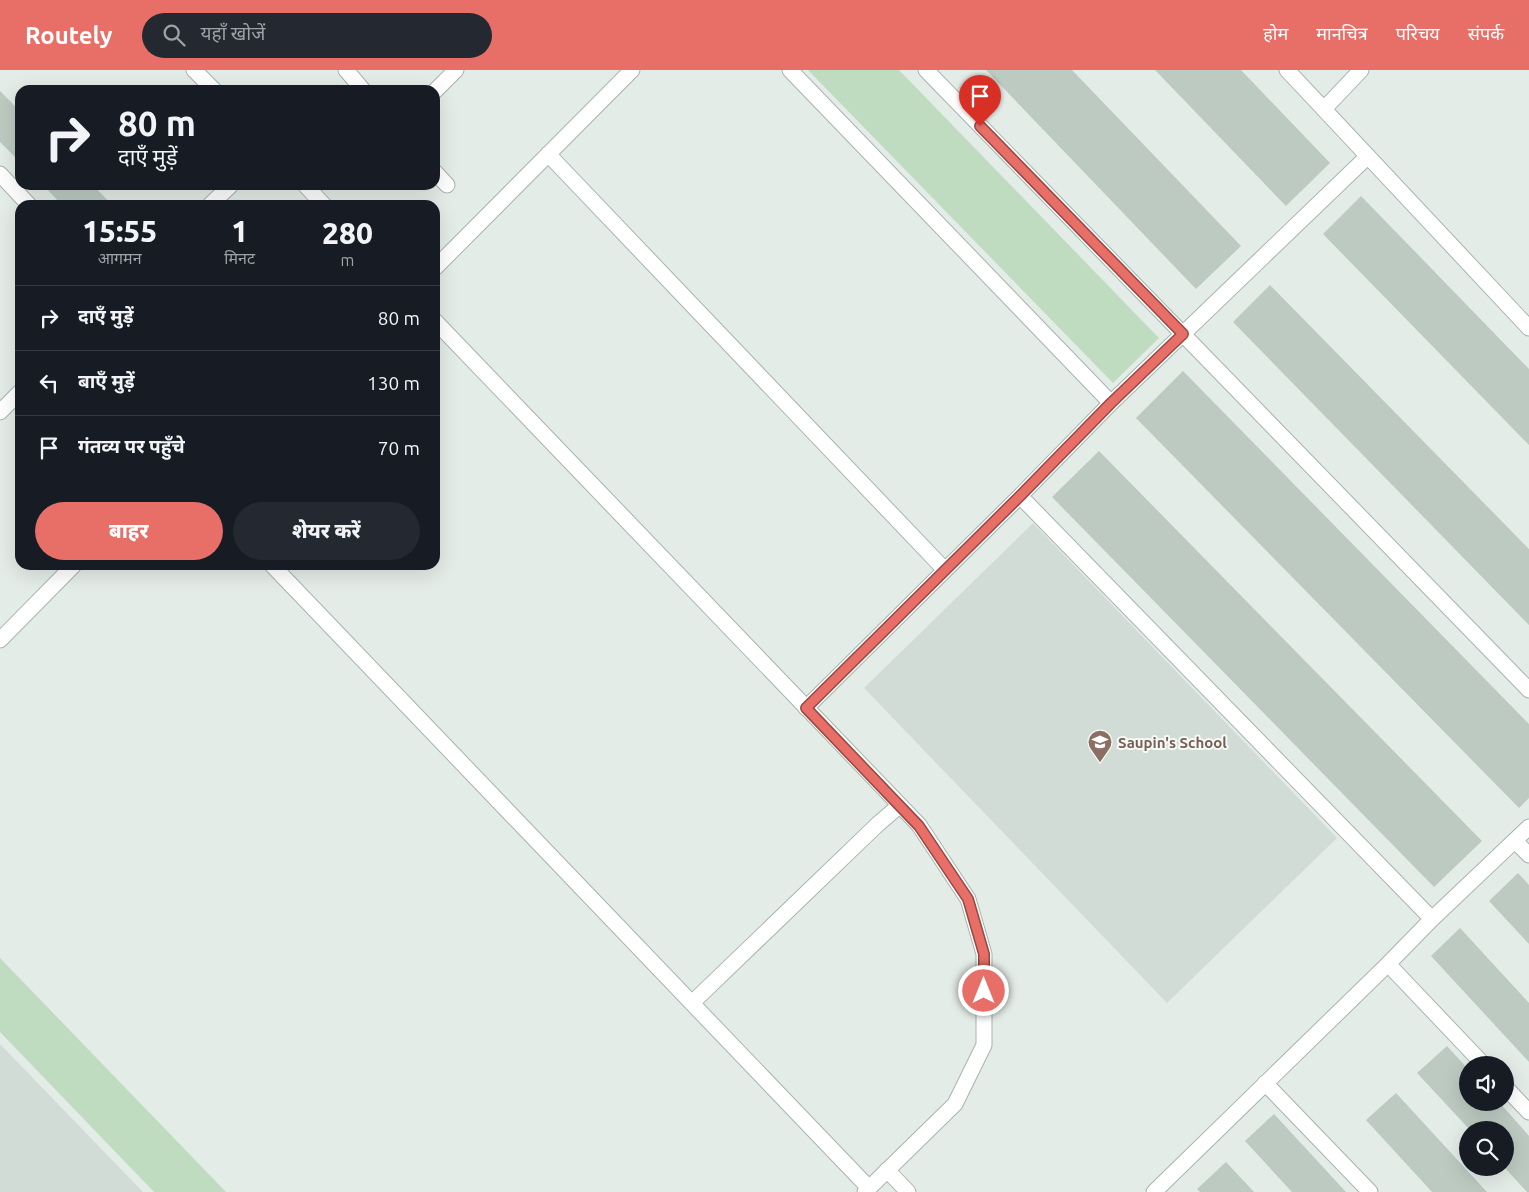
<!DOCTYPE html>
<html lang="hi">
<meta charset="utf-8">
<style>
body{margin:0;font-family:Ubuntu,"Noto Sans Devanagari",sans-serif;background:#242831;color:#f1f3f6;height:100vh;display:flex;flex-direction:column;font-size:19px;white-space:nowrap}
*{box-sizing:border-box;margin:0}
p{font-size:16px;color:#9ea1a6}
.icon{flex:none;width:28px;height:28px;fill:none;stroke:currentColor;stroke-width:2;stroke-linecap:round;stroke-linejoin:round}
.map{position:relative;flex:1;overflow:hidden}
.details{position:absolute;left:15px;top:130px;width:425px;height:370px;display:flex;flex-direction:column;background:#171b24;border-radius:15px;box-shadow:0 5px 20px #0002}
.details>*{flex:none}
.hud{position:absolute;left:15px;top:15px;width:425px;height:105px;border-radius:15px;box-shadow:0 5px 20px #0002;background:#171b24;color:#f1f3f6;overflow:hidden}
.buttons{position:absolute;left:1459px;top:986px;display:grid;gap:10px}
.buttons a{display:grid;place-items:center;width:55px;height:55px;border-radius:50%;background:#171b24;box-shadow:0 5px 20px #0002;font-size:25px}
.pin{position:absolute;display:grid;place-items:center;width:42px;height:42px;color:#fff;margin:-51px -21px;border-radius:50% 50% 50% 0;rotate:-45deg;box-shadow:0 0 5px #0007}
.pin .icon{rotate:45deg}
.me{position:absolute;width:55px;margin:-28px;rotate:0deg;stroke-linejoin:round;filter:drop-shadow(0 0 4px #0008)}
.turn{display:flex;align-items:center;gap:18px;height:105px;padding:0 20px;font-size:22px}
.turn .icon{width:65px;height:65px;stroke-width:2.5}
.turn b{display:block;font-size:35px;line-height:42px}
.eta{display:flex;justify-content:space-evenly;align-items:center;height:85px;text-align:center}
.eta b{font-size:30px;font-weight:800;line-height:35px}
.primary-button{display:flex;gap:10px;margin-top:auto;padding:10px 20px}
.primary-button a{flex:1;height:58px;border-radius:30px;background:#e76f68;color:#fff;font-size:20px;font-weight:800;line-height:58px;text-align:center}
.primary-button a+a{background:#242831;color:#f1f3f6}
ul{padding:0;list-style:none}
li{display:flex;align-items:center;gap:15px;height:65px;padding:0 20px;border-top:1px solid #363941}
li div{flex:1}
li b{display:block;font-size:19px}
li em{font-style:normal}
header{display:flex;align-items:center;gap:30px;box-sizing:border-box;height:70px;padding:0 25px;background:#e76f68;color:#fff}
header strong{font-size:24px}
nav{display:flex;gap:28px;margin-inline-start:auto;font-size:18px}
.search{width:350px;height:45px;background:#242831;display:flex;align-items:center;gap:12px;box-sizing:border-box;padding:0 18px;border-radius:28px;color:#9ea1a6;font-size:19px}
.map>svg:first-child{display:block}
.built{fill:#d2dcd6}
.green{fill:#bfdcc1}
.building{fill:#bccac2}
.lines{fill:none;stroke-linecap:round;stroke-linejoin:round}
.service-casing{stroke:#a7b4ad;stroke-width:17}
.minor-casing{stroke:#a7b4ad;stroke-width:17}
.tertiary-casing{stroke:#a7b4ad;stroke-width:17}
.service{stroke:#fff;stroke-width:15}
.minor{stroke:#fff;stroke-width:15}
.tertiary{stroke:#fff;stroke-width:15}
.route-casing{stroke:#964844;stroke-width:12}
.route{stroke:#e76f68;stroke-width:9}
.labels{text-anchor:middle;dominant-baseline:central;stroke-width:4;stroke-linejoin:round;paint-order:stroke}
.education-label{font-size:15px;font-weight:bold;fill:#785e54;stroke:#f4f9f6;text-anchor:start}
</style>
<header>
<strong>Routely</strong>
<div class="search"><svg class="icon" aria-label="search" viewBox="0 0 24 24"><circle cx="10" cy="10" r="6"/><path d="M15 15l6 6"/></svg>यहाँ खोजें</div>
<nav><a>होम</a><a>मानचित्र</a><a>परिचय</a><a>संपर्क</a></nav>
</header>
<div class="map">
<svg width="1529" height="1122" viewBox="0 0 1529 1122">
<rect width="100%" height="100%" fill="#e4ece7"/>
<path class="built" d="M1033,453L1337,768L1167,933L864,618Z
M0,974L143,1122H0Z"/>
<path class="green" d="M808,0H899L1159,268L1113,313Z
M0,888L226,1122H154L0,962Z"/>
<path class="building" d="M986,0H1072L1241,176L1196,219Z
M1155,0H1241L1330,93L1286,136Z
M0,21L20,41V92L0,72Z
M43,115H93L112,135H62Z
M1361,126L1529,299V375L1323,164Z
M1270,215L1529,479V555L1233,252Z
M1183,301L1529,654V728L1519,738L1136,348Z
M1099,381L1482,771L1434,817L1052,427Z
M1518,803L1529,815V874L1489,831Z
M1460,858L1529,933V992L1431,886Z
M1447,976L1468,999V1032H1499L1529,1066V1122H1527L1505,1098V1060H1470L1417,1003Z
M1396,1023L1487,1122H1432L1366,1050Z
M1274,1044L1346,1122H1292L1245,1071Z
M1226,1092L1254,1122H1200L1197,1119Z"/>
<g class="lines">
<defs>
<path id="service" d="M272,495L869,1118
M0,570L74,495
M692,933L878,754L899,736"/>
<path id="minor" d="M346,0L363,20
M790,0L1111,333
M926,0L1529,620
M1287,0L1529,258
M435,21L456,0
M1324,39L1361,0
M548,84L944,499
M435,102L447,115
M0,104L29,135
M210,135L231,115
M435,198L632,0
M0,342L20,322
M1020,426L1432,849
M806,638L1020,426L1111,333L1368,86
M1515,771L1529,785
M1388,894L1484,995
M1265,1013L1370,1122
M1505,1017L1529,1042
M887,1100L908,1122
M1154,1122L1388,894L1432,849L1529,757"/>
<path id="tertiary" d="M194,0L214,20
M305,115L324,135
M435,251L919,755L968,829L984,884V975L955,1034L865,1122"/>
</defs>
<use href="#service" class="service-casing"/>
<use href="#minor" class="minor-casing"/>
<use href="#tertiary" class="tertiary-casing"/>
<use href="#service" class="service"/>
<use href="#minor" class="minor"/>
<use href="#tertiary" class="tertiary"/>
</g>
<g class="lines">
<defs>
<path id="route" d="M980,56L1183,264L1111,333L1020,426L806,638L919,756L968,829L984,884V921"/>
</defs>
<use href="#route" class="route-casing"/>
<use href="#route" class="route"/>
</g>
<defs>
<symbol id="school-pin" viewBox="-11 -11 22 30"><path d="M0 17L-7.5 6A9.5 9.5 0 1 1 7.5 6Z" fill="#8d6e63" stroke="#f4f9f6"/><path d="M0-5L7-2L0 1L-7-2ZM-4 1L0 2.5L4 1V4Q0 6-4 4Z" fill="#fff"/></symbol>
</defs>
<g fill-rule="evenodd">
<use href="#school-pin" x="1086" y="658" width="28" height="38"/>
</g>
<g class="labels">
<g class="education-label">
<text x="1118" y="672">Saupin's School</text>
</g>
</g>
</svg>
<div class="buttons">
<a><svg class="icon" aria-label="sound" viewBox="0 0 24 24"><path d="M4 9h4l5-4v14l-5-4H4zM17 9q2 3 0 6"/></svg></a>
<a><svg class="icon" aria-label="search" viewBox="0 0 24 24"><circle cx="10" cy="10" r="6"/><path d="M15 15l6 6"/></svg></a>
</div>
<div class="pin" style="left:980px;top:56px;background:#d93025"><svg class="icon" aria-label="arrive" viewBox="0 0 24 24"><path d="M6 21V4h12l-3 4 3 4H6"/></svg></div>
<svg class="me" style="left:984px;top:921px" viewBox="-20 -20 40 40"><circle r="17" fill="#e76f68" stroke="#fff" stroke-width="3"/><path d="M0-11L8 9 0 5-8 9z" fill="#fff"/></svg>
<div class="hud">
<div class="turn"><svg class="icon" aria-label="right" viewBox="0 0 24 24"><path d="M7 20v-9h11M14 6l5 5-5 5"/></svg><div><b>80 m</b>दाएँ मुड़ें</div></div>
</div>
<section class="details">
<div class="eta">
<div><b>15:55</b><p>आगमन</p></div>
<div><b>1</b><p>मिनट</p></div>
<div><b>280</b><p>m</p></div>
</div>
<ul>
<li><svg class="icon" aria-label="right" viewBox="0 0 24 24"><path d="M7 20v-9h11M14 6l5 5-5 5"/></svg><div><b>दाएँ मुड़ें</b></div><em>80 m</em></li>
<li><svg class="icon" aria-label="left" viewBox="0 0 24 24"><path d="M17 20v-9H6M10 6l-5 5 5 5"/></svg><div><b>बाएँ मुड़ें</b></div><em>130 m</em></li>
<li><svg class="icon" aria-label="arrive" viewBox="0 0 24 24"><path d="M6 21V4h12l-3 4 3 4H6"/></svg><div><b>गंतव्य पर पहुँचे</b></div><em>70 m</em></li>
</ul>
<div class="primary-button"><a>बाहर</a><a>शेयर करें</a></div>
</section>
</div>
